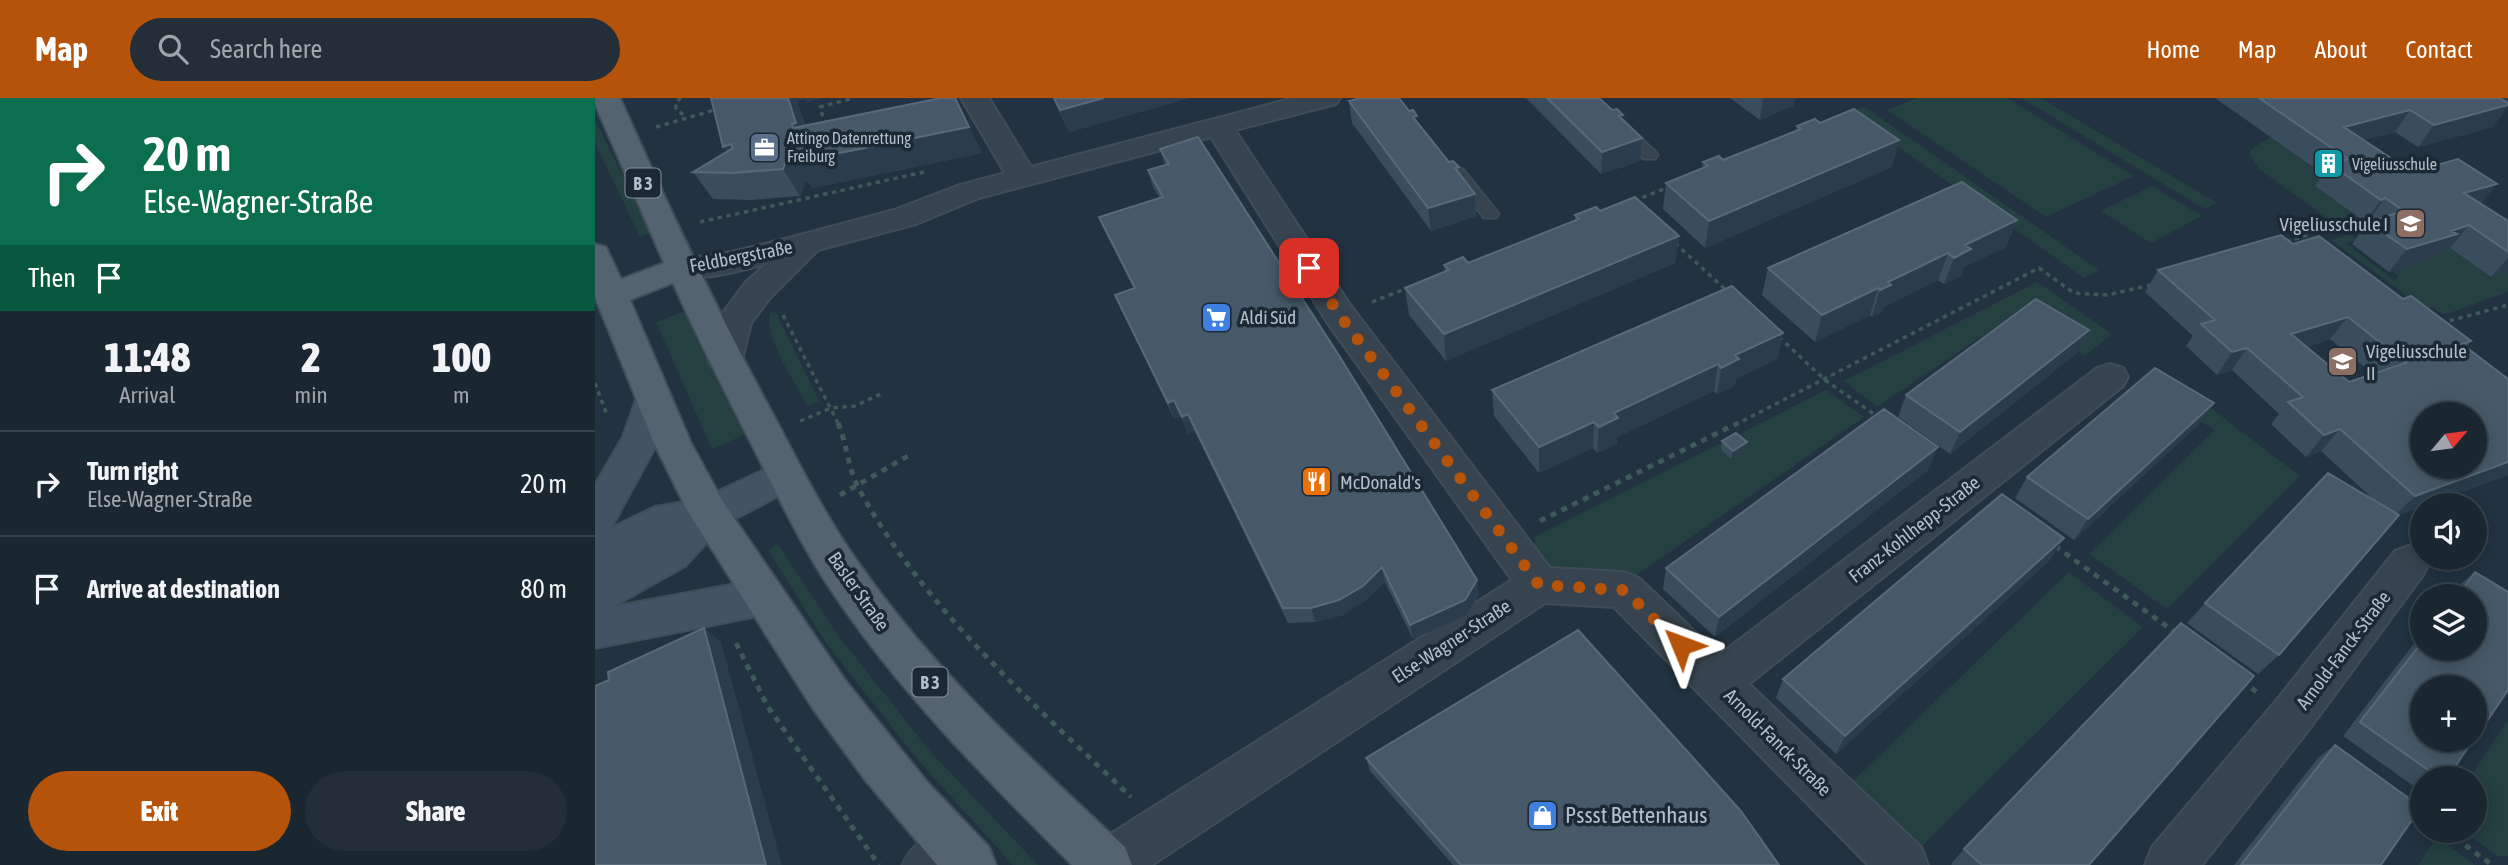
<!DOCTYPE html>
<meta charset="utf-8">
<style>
body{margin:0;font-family:"Asap Condensed",sans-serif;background:#232e38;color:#f1f3f6;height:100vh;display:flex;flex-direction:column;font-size:26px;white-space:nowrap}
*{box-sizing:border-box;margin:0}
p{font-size:23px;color:#9fa5ab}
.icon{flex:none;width:38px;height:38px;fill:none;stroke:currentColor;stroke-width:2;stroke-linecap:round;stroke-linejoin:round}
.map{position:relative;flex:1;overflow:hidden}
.details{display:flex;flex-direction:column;background:#1a2630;width:595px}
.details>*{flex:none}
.top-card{background:#0b6e4f;color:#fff;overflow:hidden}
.needle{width:46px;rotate:61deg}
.buttons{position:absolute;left:1815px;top:304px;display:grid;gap:14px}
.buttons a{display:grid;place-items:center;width:77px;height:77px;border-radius:50%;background:#1a2630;box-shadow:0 4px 18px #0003,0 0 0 2px #38434c;font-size:35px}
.pin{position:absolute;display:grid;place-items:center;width:60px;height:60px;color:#fff;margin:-30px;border-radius:14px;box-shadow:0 4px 10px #0006}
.me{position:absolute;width:77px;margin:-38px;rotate:314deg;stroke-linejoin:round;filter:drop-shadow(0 0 5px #0008)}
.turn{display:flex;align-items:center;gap:24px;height:147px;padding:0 28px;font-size:32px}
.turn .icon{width:91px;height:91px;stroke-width:2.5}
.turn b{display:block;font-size:49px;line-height:60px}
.then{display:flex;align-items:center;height:66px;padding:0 28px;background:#0003;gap:14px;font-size:26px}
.eta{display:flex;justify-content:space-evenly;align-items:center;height:119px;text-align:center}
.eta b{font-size:42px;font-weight:800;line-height:49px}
.action{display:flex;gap:14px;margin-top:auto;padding:14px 28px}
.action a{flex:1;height:80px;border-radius:42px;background:#b45309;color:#fff;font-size:28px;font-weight:800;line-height:80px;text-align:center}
.action a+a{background:#232e38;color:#f1f3f6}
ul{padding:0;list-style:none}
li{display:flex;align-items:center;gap:21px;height:105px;padding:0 28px;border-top:2px solid #38434c}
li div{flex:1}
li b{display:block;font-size:26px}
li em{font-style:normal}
header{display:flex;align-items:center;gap:42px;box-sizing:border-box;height:98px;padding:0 35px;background:#b45309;color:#fff}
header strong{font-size:33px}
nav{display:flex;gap:38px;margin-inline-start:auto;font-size:24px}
.search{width:490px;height:63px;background:#232e38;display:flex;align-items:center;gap:18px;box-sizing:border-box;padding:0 24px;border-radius:38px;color:#9fa5ab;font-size:26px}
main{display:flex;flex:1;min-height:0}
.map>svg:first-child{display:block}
.green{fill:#244041}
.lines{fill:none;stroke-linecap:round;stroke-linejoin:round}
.lane-casing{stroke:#404d58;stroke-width:3}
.street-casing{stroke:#404d58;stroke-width:4}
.secondary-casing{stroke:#404d58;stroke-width:4}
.primary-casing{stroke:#404d58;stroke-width:4}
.path-far1{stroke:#3e5958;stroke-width:3.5;stroke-dasharray:4.5 4.5;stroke-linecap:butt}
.path{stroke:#3e5958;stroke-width:5;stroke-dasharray:6 6;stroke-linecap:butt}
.lane{fill:#37444f;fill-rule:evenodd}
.street{fill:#37444f;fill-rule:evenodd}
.secondary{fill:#445363;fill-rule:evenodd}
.primary{fill:#556370;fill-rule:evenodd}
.wall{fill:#3a4d5c;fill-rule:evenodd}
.shaded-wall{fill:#2b3d4c}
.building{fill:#475968;stroke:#586977;stroke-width:2;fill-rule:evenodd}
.route{stroke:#b45309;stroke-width:12;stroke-dasharray:0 21.6}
.labels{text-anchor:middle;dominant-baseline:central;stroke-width:7;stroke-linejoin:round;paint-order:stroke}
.far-poi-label{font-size:16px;fill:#b3beca;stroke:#1c2934;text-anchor:start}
.shield{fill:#1c2934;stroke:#86919d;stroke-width:2}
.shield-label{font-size:18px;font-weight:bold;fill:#b3beca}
.poi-label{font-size:19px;fill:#b3beca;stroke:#1c2934;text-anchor:start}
.street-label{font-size:19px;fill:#b3beca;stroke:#1c2934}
.near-poi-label{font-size:23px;fill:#b3beca;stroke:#1c2934;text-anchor:start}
</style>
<header>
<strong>Map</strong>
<div class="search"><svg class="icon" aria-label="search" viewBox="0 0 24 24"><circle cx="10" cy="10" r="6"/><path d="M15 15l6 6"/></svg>Search here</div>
<nav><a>Home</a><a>Map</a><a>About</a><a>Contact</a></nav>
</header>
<main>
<section class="details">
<div class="top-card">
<div class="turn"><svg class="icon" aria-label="right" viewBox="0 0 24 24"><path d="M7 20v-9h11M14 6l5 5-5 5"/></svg><div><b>20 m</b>Else-Wagner-Straße</div></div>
<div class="then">Then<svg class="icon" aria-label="arrive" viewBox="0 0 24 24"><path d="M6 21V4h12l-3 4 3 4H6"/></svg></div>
</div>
<div class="eta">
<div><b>11:48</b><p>Arrival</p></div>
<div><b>2</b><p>min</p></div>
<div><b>100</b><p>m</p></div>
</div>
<ul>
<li><svg class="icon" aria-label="right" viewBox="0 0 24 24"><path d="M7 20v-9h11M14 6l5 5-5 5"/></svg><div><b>Turn right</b><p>Else-Wagner-Straße</p></div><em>20 m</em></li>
<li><svg class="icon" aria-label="arrive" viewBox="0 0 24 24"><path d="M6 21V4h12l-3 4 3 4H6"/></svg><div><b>Arrive at destination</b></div><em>80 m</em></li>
</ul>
<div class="action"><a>Exit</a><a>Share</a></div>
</section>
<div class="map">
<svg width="1913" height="767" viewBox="0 0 1913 767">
<rect width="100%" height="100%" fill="#223240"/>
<path class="green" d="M1322,0H1412L1539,78L1451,119L1292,12Z
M1426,0H1446L1622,105L1610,111Z
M1270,9L1504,172L1489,180L1255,15Z
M0,22L56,134L45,139L0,45Z
M1676,39L1738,83L1721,89L1770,124L1747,131L1664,71L1655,58V52Z
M1557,88L1607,118L1556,145L1506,113Z
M1755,136L1762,142L1751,145L1799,182L1804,179L1797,173L1842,159L1838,155L1855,150L1896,179L1913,173V194L1849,217L1838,209L1831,212L1736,142Z
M1442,184L1517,236L1490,258L1421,215L1282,309L1249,283Z
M93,212L151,336L117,351L61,224Z
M176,212L182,217L224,303L213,308C201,286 166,236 176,212Z
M1562,269L1705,378L1572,511L1494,456L1620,332L1542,286Z
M1231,292L1269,319L1040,478L950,467L941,461L939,439Z
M183,446L242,536L334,652L443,767H418L323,662L231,545L173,452Z
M1474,474L1548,529L1326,749L1258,683Z
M1913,622V758H1903L1868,733H1880V681H1874Z
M1842,739L1880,767H1823Z"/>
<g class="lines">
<defs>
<path id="lane" d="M986,0H1003L1060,53L1063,57L1060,61H1048Z
M862,70L868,71L901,112L904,116L901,120H889L856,79L853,75L856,71Z
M350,727L360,731L364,741L360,751L343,767H307C314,750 333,734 350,727Z"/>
<path id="street" d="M366,0H394L436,69L699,0H745L741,6L640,32L756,208L955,470L1029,474L1044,480L1124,557L1502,270L1515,266L1528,270L1533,279L1528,288L1154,586L1326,749L1333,767H1273L1019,509L950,505L557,767H488L495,749L917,482L732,224L616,39L384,100L321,126L223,152L174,201L156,225L147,261L142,270L130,273L118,270L113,261L128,215L150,185L171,166C142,173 104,185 74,177L69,170L74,163L137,154L213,135L299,112L362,88L410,75Z
M1814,448L1827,453V460H1832L1834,465L1828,477L1712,634L1607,767H1550L1557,749L1680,604L1800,453Z"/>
<path id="secondary" d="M58,287L71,291L76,300L65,340L16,430L60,409L107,401L190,362L204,367L209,377L204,387L128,427L90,468L17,509L168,481L183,486L189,499L183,512L168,517L0,550V477L14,470L0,475V438L3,437L0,438V387L28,339L45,291ZM64,442L62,444L19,467Z"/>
<path id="primary" d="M0,0H25C73,108 123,216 180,320C206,370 232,421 265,467C339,573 436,661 530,749L537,767H477C391,681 303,593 236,492C207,449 185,402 162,357C133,300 104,243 78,185L35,202L96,345L128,404L250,582L333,685L394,749L401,767H342L271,683L218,611L92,412L59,345L0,199V146L11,149L26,181L69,165L0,6Z"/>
</defs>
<use href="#lane" class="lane-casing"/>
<use href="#street" class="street-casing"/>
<use href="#secondary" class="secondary-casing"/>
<use href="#primary" class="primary-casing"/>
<path class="path-far1" d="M86,0L81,4V11L90,18
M230,27L225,9L259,0
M61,29L123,11
M1039,103L1076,88
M105,124L329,74
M1691,144L1715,136
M1080,145L1133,194
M777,204L815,189
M188,217L244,327
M1846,225L1913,207
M1184,239L1230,282L1283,319
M0,285L12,317
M205,323L236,310L260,308L288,295
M1140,327L1444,170L1479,195L1512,197L1556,187"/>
<path class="path" d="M243,325C252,346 253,371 264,391C330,512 438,605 536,699
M245,397L313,358
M945,423L1143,325
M1460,448L1581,535
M141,545L173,609L284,767
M1647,583L1663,595
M1851,733L1897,767"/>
<use href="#lane" class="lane"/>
<use href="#street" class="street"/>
<use href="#secondary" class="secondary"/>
<use href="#primary" class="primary"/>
</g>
<path class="wall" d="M116,0H227L212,4L210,1L202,3L210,27L360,0L387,55L218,90L213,84H210L205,98L156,102L118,101L98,74L132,54Z
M458,0H594L474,34Z
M931,0H1004L1047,40L1045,63L1006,76Z
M1135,0H1200L1198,8L1165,22Z
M1620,0H1913V4L1898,29L1823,49L1800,34L1769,42L1817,74L1886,106L1913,123V173L1896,179L1855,150L1849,152L1843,159L1794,174L1757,146L1774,123L1770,124L1720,88L1728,76Z
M754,3L823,25L854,64L864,69V76L880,96L881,118L836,133L757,25Z
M1225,25L1304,42L1297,69L1110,150L1068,111L1071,85L1107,71L1108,64L1128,62L1200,34L1202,28Z
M565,51L884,497L872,517L818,541L790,484L771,502L748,517L721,524L693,525L599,332L593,336L586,318L579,321L520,197L539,191L511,135L504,119L565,100L558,89L553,72L570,67Z
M1005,113L1084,138L1080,165L851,263L814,217L810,190L850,174L849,167L873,165L980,123V117Z
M1422,122L1411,149L1369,169L1366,178L1349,186L1343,182L1289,209L1287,214L1277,219L1275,217L1220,244L1167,197L1173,170Z
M1698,146L1808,201L1876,243L1871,249L1913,281V377L1803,417L1684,557L1663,576L1592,525L1610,505L1781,404L1726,353L1711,359L1676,326L1684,316L1637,272L1622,277L1591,248L1598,238L1550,194L1563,172ZM1735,241L1778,276L1754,284L1711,249Z
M1188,235L1182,261L1141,281L1139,288L1122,296L1119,293L1022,339V346L1002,355L998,350L944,375L899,318L897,292Z
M1482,255L1355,356L1303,319L1311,297Z
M1619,305L1603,327L1479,442L1420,400L1432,379Z
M1127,343L1152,344L1150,352L1136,361L1126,352Z
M1334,371L1120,539L1068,491L1071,470Z
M1456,461L1241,656L1181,600L1188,581Z
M1880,474L1913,494V592L1880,641V590H1827V642H1878L1852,681H1827V694L1748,638L1827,535V551H1880V499H1855L1862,489Z
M1740,647L1786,767H1639L1723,660Z
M771,660L1184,767H858L775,673Z
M1369,751L1494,767H1357L1356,766Z"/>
<path class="shaded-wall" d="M193,0H227L212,4L210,1L202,3L217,51L198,30Z
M509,0H594L474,34L465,12Z
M1168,0H1200L1198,8L1165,22Z
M1885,0H1913V4L1875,14Z
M1913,7V9L1898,29L1823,49L1839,27Z
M1815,12L1800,34L1738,51L1749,29Z
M374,29L387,55L218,90L213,84H210L205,98L188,71L193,57Z
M1047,40L1045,63L1006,76L1007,54Z
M1304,42L1297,69L1110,150L1114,123Z
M136,46L146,75L128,49Z
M1902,86L1884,108L1869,95Z
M880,96L881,118L836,133L833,110Z
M1790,100L1773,123L1770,124L1786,102Z
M1422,122L1411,149L1369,169L1366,178L1349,186L1359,160L1370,147Z
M1874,127L1855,150L1849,152L1843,159L1794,174L1812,151L1856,133Z
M1084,138L1080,165L851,263L849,236Z
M1353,155L1343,182L1289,209L1287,214L1277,219L1285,192L1293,184Z
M1913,160V173L1896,179Z
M1283,190L1275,217L1220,244L1227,217Z
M1753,219L1735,241L1680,259L1696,236Z
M1494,232L1482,255L1355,356L1365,334Z
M1188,235L1182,261L1141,281L1139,288L1122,296L1126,270L1140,257Z
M1652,250L1637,272L1622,277L1637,254Z
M1123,266L1119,293L1022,339V346L1002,355L1004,329L1019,315Z
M579,302L586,318L579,321L573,305Z
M1619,305L1603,327L1479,442L1493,421Z
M593,316L599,332L593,336L587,319Z
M999,324L998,350L944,375V349Z
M1745,331L1726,353L1711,359L1729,337Z
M1152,344L1150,352L1136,361L1138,353Z
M1343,349L1334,371L1120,539L1124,519Z
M1913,364V377L1798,419L1820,398Z
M1469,440L1456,461L1241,656L1250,638Z
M787,469L790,484L771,502L748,517L721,524L716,510Z
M882,482L884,497L872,517L818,541L815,527Z
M109,530L126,544L187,767H171Z"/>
<path class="building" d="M116,0H193L201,25L197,26L198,30L346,0H360L374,29L200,64V56L193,57L188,71L137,75L98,74L138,50L136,46L128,49Z
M459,0H509L465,12Z
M766,0H804L814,13L818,12L822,18L818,19L854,64L858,63L864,69L860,70L880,96L833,110L754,3Z
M952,0H1004L1017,12L1022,11L1028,17L1024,18L1047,40L1007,54Z
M1664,0H1904L1913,5V7L1839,27L1815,12L1749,29L1817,74L1863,61L1902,86L1869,95L1913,123V154L1874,127L1856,133L1862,136L1812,151L1773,124L1809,113L1790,100L1786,102L1735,66L1753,61Z
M1259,11L1304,42L1114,123L1071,85L1113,68L1108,64L1124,58L1128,62L1206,31L1202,28L1220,21L1225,25Z
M603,39L745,259L882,482L870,502L815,527L787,469L768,488L744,502L716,510H688L593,316L587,319L579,302L573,305L520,197L540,190L504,119L568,99L553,72L574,66L565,51Z
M1367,84L1422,122L1370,147L1376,151L1359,160L1353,155L1293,184L1296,187L1285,192L1283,190L1227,217L1173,170Z
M1040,99L1084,138L849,236L810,190L854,172L849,167L868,159L873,165L984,121L980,117L1001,109L1005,113Z
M1686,137L1698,146L1724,138L1808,201L1816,198L1876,243L1867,246L1913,281V364L1820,398L1745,331L1729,337L1693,304L1708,299L1652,250L1637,254L1606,226L1620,222L1563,172ZM1753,219L1811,265L1754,284L1696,236ZM1827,317H1880V369H1827Z
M1137,188L1188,235L1140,257L1144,261L1126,270L1123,266L1019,315L1023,320L1004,329L999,324L944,349L897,292Z
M1441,201L1494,232L1365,334L1311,297Z
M1560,270L1619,305L1493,421L1432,379Z
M1289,311L1343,349L1124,519L1071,470Z
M1141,335L1152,344L1138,353L1127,343Z
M1733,375L1804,417L1684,557L1610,505Z
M1407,396L1469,440L1250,638L1188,581Z
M1880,474L1913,494V592L1880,641V590H1827V642H1878L1852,681H1846L1765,624L1827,544V551H1880V499H1862Z
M1586,525L1659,578L1494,767H1387L1369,751Z
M109,530L171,767H0V588L14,582L13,574Z
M983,532L1146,713L1184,767H866L771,660Z
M1740,647L1826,709L1786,767H1646Z"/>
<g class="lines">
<path class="route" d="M714,170L744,216L944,487L1029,492L1086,547"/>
</g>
<defs>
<symbol id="office-square" viewBox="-11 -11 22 22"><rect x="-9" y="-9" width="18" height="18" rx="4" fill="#5c6f8a" stroke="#1c2934"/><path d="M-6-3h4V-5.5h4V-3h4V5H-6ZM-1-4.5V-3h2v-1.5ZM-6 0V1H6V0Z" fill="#fff"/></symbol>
<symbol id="building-square" viewBox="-11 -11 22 22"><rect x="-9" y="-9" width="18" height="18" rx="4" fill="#0f9aa8" stroke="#1c2934"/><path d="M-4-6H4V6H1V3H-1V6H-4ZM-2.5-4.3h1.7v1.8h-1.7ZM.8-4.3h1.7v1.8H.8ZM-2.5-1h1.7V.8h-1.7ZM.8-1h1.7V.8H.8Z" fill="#fff"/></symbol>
<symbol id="school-square" viewBox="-11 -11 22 22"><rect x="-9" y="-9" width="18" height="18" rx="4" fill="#8d6e63" stroke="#1c2934"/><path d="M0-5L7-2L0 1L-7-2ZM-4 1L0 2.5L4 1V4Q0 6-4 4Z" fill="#fff"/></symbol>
<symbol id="supermarket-square" viewBox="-11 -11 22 22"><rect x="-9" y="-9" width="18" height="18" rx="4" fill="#3f7fe0" stroke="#1c2934"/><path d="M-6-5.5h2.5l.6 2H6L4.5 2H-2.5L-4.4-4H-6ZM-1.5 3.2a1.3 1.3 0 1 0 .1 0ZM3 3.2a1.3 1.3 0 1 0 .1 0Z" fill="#fff"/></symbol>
<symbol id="restaurant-square" viewBox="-11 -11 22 22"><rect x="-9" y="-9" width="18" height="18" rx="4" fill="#e8710a" stroke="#1c2934"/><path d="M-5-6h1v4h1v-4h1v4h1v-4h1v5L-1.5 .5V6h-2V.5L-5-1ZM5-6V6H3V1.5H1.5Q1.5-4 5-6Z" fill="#fff"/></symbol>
<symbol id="shop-square" viewBox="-11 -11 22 22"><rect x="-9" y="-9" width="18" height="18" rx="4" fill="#3f7fe0" stroke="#1c2934"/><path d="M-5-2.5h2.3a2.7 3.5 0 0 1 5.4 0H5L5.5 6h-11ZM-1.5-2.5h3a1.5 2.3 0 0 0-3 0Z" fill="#fff"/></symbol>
</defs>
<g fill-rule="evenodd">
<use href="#office-square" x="152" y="32" width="35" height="35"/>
<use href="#building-square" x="1716" y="48" width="35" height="35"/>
<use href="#school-square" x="1798" y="108" width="35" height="35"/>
<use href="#supermarket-square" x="604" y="202" width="35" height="35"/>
<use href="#school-square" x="1730" y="246" width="35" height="35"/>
<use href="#restaurant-square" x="704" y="366" width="35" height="35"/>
<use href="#shop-square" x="930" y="700" width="35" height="35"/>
</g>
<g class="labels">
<g class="far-poi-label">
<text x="192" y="40">Attingo Datenrettung<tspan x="192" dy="18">Freiburg</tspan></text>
<text x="1757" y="66">Vigeliusschule</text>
</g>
<g class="shield">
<rect x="30.5" y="70.5" width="35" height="29" rx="5"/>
<rect x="317.5" y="569.5" width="35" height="29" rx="5"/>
</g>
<g class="shield-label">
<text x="48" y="85">B 3</text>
<text x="335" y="584">B 3</text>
</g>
<g class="poi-label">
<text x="1793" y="126" text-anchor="end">Vigeliusschule I</text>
<text x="645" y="219">Aldi Süd</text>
<text x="1771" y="253">Vigeliusschule<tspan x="1771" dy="22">II</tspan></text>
<text x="745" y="384">McDonald's</text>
</g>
<g class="street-label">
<text transform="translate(146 158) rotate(-11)">Feldbergstraße</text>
<text transform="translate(1319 431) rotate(-38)">Franz-Kohlhepp-Straße</text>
<text transform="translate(264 493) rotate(55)">Basler Straße</text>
<text transform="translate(856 543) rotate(-33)">Else-Wagner-Straße</text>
<text transform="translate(1748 552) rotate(-53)">Arnold-Fanck-Straße</text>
<text transform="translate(1183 644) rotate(45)">Arnold-Fanck-Straße</text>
</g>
<g class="near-poi-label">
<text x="970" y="717">Pssst Bettenhaus</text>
</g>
</g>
</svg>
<div class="buttons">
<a><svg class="needle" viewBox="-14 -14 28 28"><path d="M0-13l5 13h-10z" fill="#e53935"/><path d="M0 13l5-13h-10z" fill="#9fa5ab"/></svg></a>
<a><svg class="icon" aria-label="sound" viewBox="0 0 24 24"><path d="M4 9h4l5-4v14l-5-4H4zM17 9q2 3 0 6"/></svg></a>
<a><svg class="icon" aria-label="layers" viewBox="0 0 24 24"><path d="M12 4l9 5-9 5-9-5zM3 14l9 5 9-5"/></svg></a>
<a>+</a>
<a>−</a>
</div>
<div class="pin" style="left:714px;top:170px;background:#d93025"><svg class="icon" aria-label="arrive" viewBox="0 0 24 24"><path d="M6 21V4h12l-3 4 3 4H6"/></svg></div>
<svg class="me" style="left:1086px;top:547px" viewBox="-20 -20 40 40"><path d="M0-17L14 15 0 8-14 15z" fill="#b45309" stroke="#fff" stroke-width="4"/></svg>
</div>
</main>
